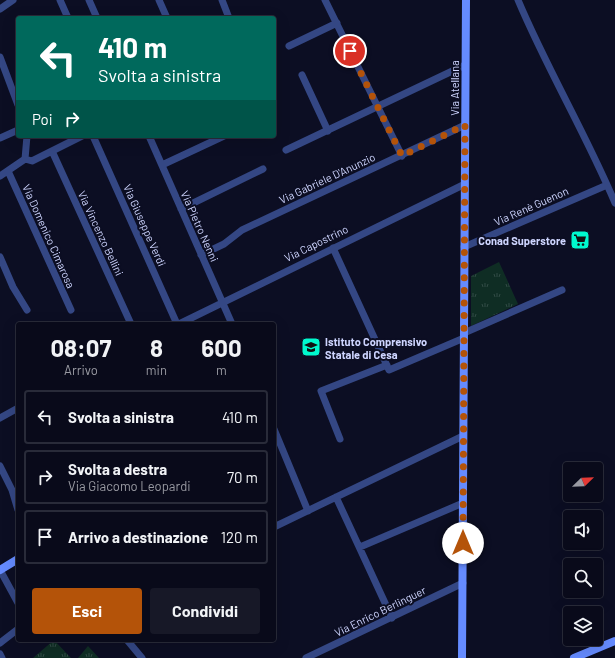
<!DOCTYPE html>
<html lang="it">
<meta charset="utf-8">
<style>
body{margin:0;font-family:Barlow,sans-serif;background:#171827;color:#f1f3f6;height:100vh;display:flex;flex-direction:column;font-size:15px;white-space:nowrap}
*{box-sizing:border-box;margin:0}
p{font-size:13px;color:#999aa2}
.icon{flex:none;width:22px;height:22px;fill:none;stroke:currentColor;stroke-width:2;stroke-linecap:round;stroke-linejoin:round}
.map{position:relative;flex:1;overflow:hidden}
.drawer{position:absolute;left:16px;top:322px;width:260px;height:320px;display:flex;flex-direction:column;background:#090a1a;border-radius:4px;box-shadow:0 4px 16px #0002,0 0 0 1px #292b39}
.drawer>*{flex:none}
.banner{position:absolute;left:16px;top:16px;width:260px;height:122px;border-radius:4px;box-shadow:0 4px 16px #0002,0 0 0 1px #292b39;background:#00695c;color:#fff;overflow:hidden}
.needle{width:26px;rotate:67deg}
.buttons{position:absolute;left:563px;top:462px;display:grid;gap:8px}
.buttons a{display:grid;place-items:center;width:40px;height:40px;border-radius:4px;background:#090a1a;box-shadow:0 4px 16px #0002,0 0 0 1px #292b39;font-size:20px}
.pin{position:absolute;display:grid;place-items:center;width:34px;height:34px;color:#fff;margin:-17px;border:2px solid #fff;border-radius:50%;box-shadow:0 1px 4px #0007}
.me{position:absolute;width:44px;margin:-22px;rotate:0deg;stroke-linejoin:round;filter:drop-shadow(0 0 3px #0008)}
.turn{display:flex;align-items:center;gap:14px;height:84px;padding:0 16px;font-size:18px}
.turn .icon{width:52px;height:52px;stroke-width:2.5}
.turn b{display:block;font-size:28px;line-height:34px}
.then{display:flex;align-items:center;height:38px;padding:0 16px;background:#0003;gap:8px;font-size:15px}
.eta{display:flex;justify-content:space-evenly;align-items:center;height:68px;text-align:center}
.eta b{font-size:24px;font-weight:700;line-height:28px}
.action{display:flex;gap:8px;margin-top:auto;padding:8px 16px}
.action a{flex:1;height:46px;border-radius:4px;background:#b45309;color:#fff;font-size:16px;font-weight:700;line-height:46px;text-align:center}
.action a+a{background:#171827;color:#f1f3f6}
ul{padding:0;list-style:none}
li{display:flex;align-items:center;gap:12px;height:54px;margin:0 8px 6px;padding:0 8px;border:2px solid #292b39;border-radius:4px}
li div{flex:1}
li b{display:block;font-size:15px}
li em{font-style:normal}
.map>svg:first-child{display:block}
.grass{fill:url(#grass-tufts)}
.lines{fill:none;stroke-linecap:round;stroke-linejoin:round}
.street{stroke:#344784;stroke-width:7}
.secondary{stroke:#658bff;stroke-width:8}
.route{stroke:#b45309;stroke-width:7;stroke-dasharray:0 12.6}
.labels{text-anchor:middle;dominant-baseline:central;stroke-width:4;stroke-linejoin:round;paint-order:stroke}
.street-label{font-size:11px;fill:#ced5ff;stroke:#0c0e23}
.poi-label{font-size:11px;font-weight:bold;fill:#ced5ff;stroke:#0c0e23;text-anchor:end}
</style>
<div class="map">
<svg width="615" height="658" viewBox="0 0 615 658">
<defs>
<pattern id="grass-tufts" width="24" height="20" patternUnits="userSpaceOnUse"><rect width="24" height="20" fill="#0f2d24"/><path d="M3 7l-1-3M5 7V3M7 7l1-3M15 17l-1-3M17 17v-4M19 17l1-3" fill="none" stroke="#314b45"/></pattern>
</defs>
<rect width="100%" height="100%" fill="#0c0e23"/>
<path class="grass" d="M499,262L518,304L471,326V276Z
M54,640L71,658H33Z
M88,646L99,658H78Z"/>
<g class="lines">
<path class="street" d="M60,0L68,18
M89,0L97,18
M159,0L167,18
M222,0L229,18
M325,0L402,156
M518,0C547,69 586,134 615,203
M0,9L13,0
M289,46L337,23
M0,57L18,105
M302,75L328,131
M93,136L177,324
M149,136L232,324
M0,138L18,130
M286,150L465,65
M52,151L131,324
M25,159L32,161L82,136
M162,165L224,136
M8,171L71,310
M0,176L25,159L27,136
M181,209L263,169
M464,247L607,185
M333,248L389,370L464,338
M201,255L224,244L242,230L465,125
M0,257L13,287L27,310
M179,324L465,184
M464,333L562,290
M0,418L18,408
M274,429L308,511
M340,439L321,391L387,365
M0,466L12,490L18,510
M336,497L392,618
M274,527L463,436
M360,547L463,503
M0,570L18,603
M127,640L142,658
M0,643L18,629
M0,654L2,658
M306,658L463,583"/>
<path class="secondary" d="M0,570L18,559
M462,658L466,0
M574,658L615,641"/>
</g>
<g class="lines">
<path class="route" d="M350,51L402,156L465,125L463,543"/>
</g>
<defs>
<symbol id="supermarket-square" viewBox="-11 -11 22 22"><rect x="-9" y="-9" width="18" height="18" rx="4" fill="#00f9ce" stroke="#0c0e23"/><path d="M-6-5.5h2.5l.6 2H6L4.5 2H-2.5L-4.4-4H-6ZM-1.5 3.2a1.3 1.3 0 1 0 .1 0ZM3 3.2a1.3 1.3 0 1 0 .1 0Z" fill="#111"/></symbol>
<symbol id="school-square" viewBox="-11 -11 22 22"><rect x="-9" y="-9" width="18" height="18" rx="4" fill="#00f9ce" stroke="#0c0e23"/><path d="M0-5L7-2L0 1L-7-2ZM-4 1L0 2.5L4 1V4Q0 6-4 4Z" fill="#111"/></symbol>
</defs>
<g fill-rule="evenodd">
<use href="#supermarket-square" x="569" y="229" width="22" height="22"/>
<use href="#school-square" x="300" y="336" width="22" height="22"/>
</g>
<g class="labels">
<g class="street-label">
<text transform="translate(454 88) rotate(-90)">Via Atellana</text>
<text transform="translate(327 178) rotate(-25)">Via Gabriele D'Anunzio</text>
<text transform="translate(531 206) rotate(-24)">Via Renè Guenon</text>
<text transform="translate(145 225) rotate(66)">Via Giuseppe Verdi</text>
<text transform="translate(200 226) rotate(66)">Via Pietro Nenni</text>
<text transform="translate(101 233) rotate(65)">Via Vincenzo Bellini</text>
<text transform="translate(49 236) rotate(66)">Via Domenico Cimarosa</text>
<text transform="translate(316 243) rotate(-26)">Via Capostrino</text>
<text transform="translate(380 611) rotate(-26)">Via Enrico Berlinguer</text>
</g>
<g class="poi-label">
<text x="566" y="240">Conad Superstore</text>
<text x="325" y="341" text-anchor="start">Istituto Comprensivo<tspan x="325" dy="13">Statale di Cesa</tspan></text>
</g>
</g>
</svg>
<div class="buttons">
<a><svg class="needle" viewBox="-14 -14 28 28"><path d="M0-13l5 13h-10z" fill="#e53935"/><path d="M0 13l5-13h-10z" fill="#999aa2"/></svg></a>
<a><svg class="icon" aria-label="sound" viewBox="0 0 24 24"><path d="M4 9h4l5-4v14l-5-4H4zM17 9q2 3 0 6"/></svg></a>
<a><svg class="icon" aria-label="search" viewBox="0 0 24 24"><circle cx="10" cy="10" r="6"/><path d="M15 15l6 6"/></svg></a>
<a><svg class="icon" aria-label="layers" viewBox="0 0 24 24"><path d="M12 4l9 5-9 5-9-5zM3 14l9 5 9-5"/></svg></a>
</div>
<div class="pin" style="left:350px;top:51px;background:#d93025"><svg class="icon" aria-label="arrive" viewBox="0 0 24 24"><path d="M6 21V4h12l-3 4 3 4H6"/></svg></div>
<svg class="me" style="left:463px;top:543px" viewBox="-20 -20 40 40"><circle r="19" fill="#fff"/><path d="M0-13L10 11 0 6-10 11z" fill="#b45309"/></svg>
<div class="banner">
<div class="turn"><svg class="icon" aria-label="left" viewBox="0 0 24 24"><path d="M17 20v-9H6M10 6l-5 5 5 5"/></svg><div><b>410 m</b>Svolta a sinistra</div></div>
<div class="then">Poi<svg class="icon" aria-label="right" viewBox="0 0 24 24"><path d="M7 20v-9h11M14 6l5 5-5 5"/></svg></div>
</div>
<section class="drawer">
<div class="eta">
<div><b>08:07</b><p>Arrivo</p></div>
<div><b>8</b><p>min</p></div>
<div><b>600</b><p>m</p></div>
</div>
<ul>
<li><svg class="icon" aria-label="left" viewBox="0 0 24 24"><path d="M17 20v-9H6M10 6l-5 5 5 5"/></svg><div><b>Svolta a sinistra</b></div><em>410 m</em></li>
<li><svg class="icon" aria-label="right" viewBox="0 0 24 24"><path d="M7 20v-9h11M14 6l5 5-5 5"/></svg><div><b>Svolta a destra</b><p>Via Giacomo Leopardi</p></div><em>70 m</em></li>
<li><svg class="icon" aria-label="arrive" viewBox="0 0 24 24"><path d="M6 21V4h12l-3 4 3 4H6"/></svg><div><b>Arrivo a destinazione</b></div><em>120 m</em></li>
</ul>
<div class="action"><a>Esci</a><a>Condividi</a></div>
</section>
</div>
